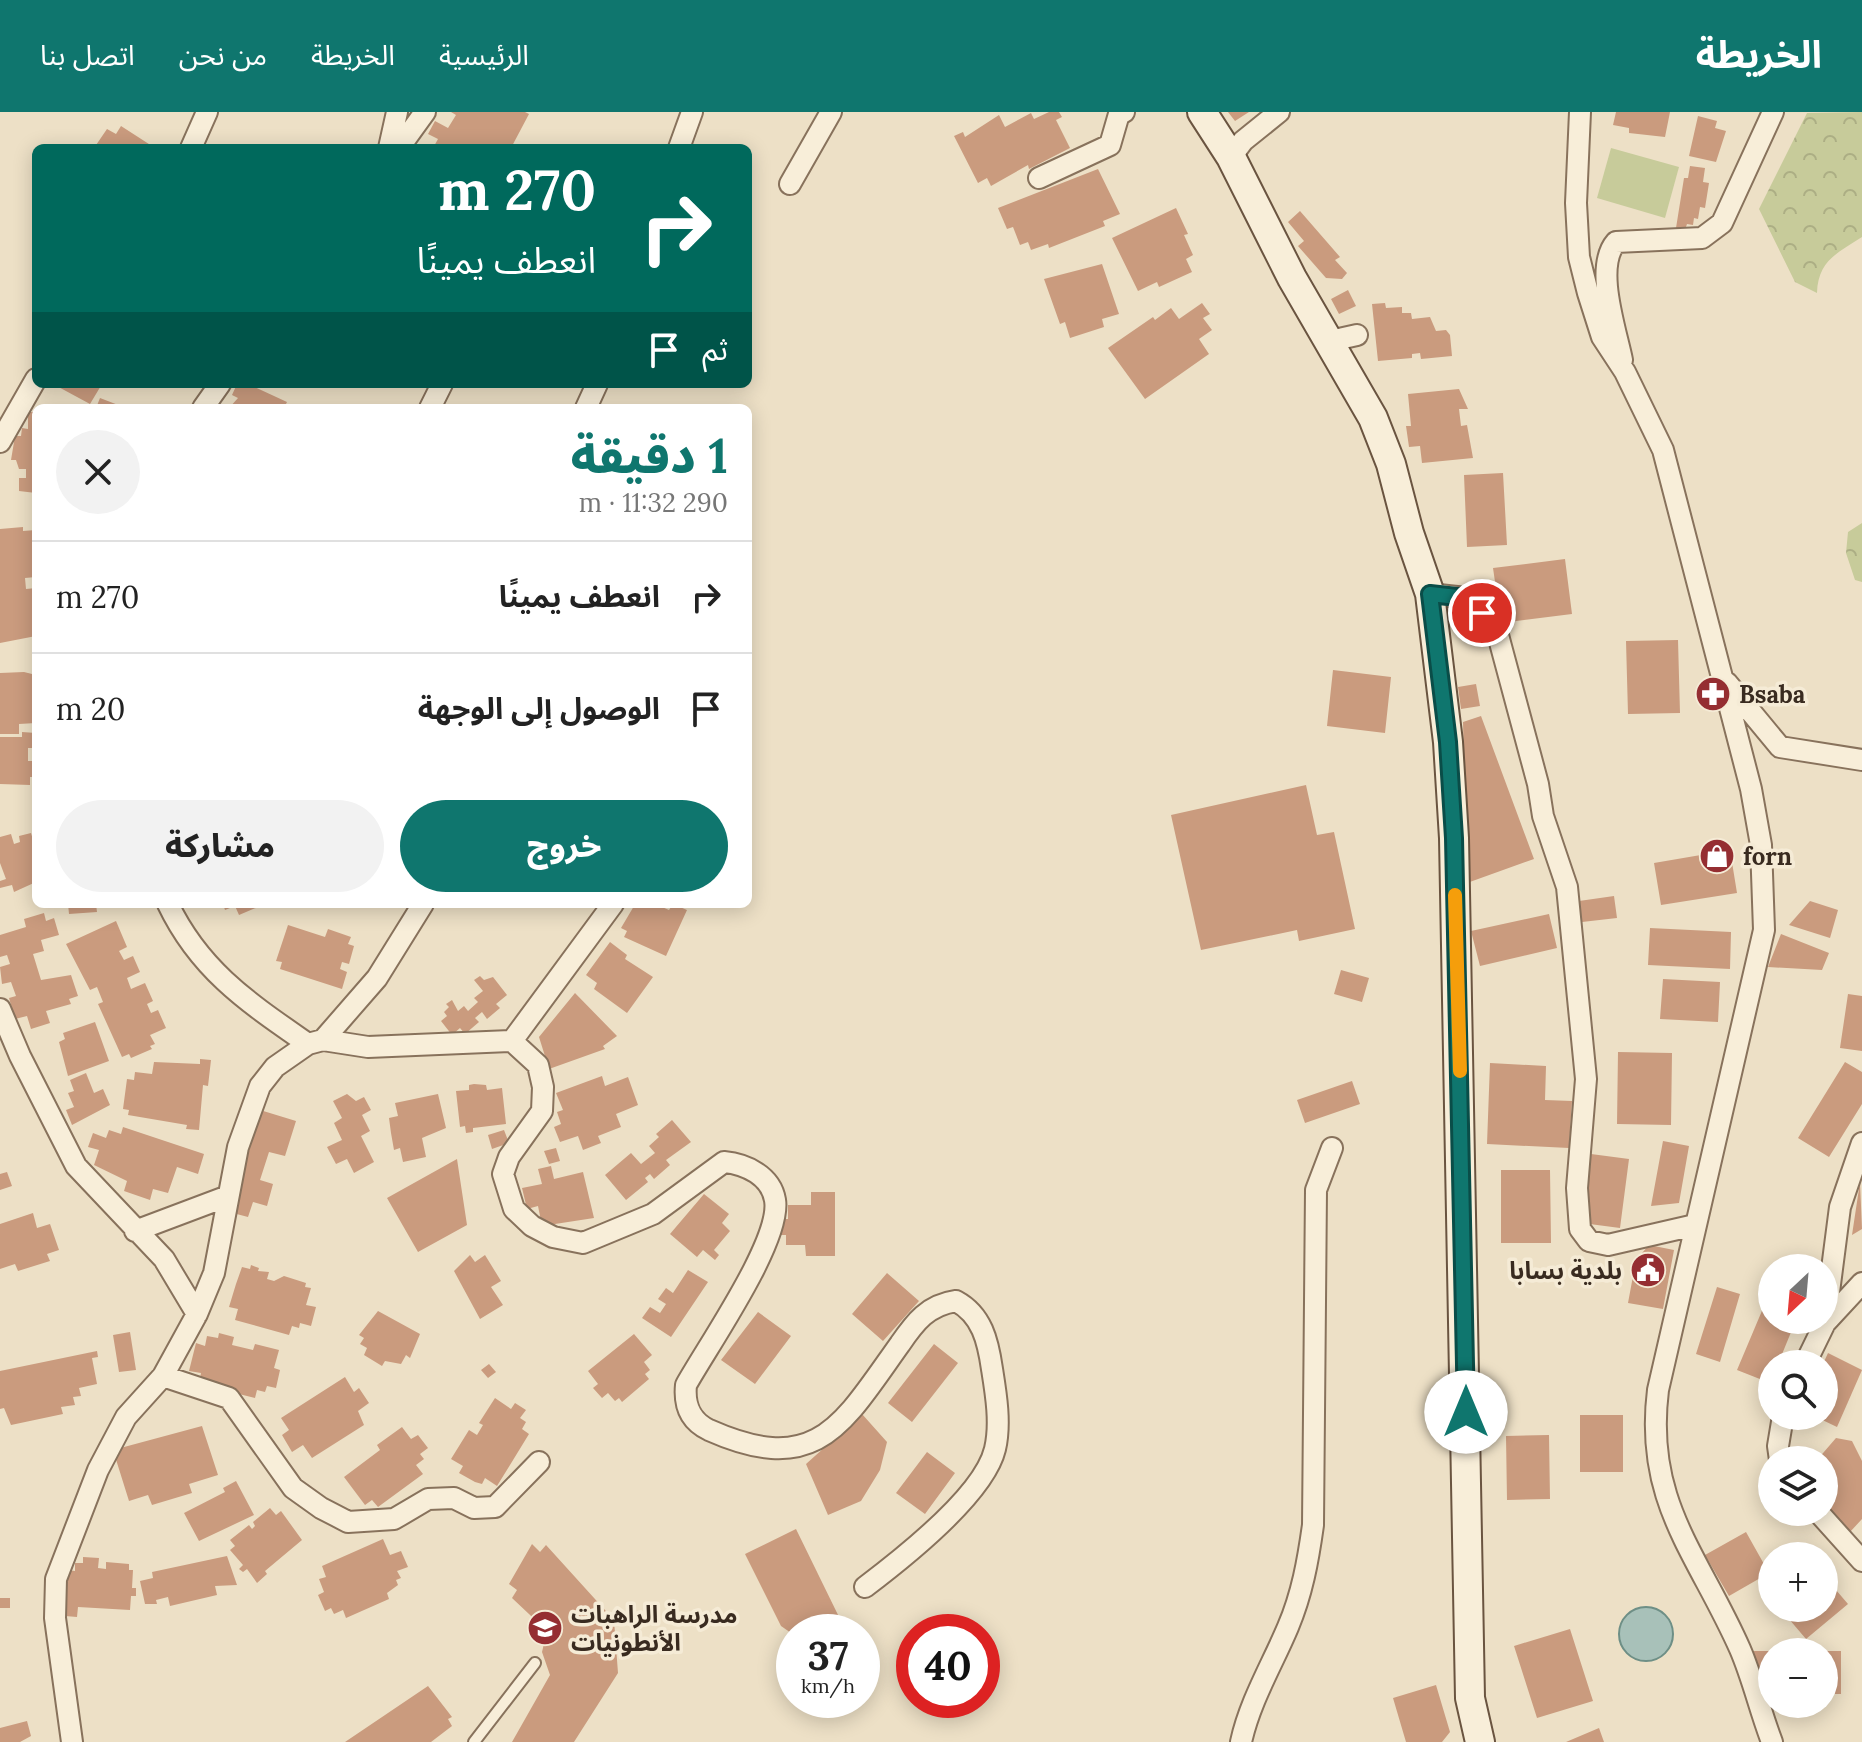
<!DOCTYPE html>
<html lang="ar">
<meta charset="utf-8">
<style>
body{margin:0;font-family:Lora,"Noto Sans Arabic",serif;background:#f2f2f2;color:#222;direction:rtl;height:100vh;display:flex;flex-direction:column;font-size:30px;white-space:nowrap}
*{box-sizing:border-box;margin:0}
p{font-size:26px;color:#767676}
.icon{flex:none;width:44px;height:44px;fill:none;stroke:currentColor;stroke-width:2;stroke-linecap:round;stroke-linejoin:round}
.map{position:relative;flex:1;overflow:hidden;direction:ltr}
.side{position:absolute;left:32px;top:292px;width:720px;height:504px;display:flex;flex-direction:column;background:#fff;border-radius:12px;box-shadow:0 4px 20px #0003;direction:rtl}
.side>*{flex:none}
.top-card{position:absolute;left:32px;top:32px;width:720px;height:244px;border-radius:12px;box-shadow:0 4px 20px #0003;direction:rtl;background:#00695c;color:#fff;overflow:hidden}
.needle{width:52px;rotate:206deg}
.buttons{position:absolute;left:1758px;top:1142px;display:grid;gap:16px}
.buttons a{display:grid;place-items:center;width:80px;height:80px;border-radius:50%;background:#fff;box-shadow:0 4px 20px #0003;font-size:40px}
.speed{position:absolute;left:776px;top:1502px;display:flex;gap:16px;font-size:40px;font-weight:700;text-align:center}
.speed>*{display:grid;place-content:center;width:104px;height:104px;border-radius:50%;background:#fff;box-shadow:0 4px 20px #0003;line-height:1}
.speed small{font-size:20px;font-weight:400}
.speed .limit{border:12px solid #d22;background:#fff;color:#111}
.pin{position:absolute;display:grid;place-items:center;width:68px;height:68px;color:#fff;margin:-34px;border:4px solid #fff;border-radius:50%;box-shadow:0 2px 8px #0007}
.me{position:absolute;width:88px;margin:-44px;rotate:0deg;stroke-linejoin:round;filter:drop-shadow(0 0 6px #0008)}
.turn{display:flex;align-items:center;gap:28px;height:168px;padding:0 24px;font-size:36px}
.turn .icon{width:104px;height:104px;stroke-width:2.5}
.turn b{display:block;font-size:56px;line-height:68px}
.then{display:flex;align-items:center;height:76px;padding:0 24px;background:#0003;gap:16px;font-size:30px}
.round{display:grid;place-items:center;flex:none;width:84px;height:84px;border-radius:42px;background:#f2f2f2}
.summary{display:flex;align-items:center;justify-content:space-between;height:136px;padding:0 24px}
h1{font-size:48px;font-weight:800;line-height:60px;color:#0f766e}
.cta{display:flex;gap:16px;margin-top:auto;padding:16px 24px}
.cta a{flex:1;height:92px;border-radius:48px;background:#0f766e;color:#fff;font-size:32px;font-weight:800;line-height:92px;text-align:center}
.cta a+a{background:#f2f2f2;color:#222}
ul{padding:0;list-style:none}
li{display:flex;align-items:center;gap:24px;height:112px;padding:0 24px;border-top:2px solid #e0e0e0}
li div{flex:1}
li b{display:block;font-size:30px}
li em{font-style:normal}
header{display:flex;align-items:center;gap:48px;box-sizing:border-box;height:112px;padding:0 40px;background:#0f766e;color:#fff}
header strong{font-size:38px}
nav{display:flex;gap:44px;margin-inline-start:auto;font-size:28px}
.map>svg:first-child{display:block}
.green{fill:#c7cb9a}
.forest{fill:url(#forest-crowns)}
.water{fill:#a8c1b9;stroke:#6e8f86;stroke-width:2}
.building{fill:#ca9b7e}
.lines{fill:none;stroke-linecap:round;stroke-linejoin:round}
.lane-casing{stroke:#88725c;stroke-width:14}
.street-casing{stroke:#88725c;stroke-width:24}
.secondary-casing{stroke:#6a5440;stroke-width:32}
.lane{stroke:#f8eed9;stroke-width:10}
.street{stroke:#f8eed9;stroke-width:20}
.secondary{stroke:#f8eed9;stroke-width:28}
.route-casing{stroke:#0a4d48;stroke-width:20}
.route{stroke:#0f766e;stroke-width:14}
.slow{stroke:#f59e0b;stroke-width:14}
.labels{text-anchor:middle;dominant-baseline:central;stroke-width:7;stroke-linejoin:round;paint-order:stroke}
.poi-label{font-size:24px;font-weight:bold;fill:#392b20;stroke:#f5ebd6;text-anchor:start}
</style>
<header>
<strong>الخريطة</strong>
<nav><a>الرئيسية</a><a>الخريطة</a><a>من نحن</a><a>اتصل بنا</a></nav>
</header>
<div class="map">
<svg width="1862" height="1630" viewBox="0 0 1862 1630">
<defs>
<pattern id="forest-crowns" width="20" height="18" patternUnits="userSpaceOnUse" patternTransform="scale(2)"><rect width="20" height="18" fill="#c7cb9a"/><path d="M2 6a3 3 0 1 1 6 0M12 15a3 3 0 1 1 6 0" fill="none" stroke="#acae84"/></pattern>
</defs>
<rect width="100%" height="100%" fill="#ede0c6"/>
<path class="green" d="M1611,36L1679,55L1665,106L1597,86Z"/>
<path class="forest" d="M1862,0V125C1837,141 1818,149 1817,181L1795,170L1759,97L1807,1Z
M1862,411V470L1855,468L1846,441L1848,420Z"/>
<path class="water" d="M1619 1522a27 27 0 1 1 54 0a27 27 0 1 1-54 0Z"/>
<path class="building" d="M451,0H525L529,2L511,36H433L438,27L428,22L435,9L448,16L456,3Z
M1049,0H1059L1062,5L1056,8L1070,36L1029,57L1028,53L991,74L987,66L978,71L954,24L963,20L965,25L999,3L1005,15L1031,1L1034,7Z
M1228,0H1249L1235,9Z
M1616,0H1670L1665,25L1629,21V16L1613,13Z
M1698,4L1717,9L1715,16L1726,19L1716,50L1689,44Z
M121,14L152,34L150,36H94L107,17L116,22Z
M1690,54L1705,56L1703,70L1709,71L1705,96L1700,95L1698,107L1694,106L1693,113L1687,112L1685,118L1676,116L1684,66H1688Z
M1098,57L1120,102L1103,109L1105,114L1049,136L1048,132L1031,138L1028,130L1020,133L1013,115L1007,117L998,96Z
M1176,96L1188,122L1184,123L1193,143L1186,147L1192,160L1159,175L1157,170L1138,179L1112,126Z
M1300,99L1340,145L1335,148L1347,161L1342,167L1326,166L1298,134L1304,129L1288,110Z
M1102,152L1119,202L1102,207L1104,215L1070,226L1065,210L1060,212L1044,167Z
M1348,178L1356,194L1339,202L1331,187Z
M1202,191L1210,202L1203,206L1212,218L1199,227L1209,242L1145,287L1108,236L1153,205L1155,208L1171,196L1179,207Z
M1385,191L1386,196L1402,195V201H1411L1412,207L1430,205L1436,219L1446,218L1450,223L1452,244L1421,247L1420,241L1412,242V246L1378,249L1372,192Z
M53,272H102L90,292Z
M237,272H248L287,290L284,296H229L238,286L232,283Z
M1459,277L1468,297H1459L1461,314L1467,313L1473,346L1422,351L1420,334L1409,335L1406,314H1411L1408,282Z
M100,286L126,296H96Z
M28,300H36V381L19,379V366H26V357H19L16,348H11L15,324H21L22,316L28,317Z
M1503,361L1507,433L1467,435L1464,363Z
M23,415V419L36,418V465L25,466L26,477L36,476V524L0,531V417Z
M1565,447L1572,502L1501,511L1493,456Z
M1678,528L1680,601L1628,602L1626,529Z
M1333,558L1391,565L1385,621L1327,614Z
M24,560L36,563V611L19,612V622H0V561Z
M1476,572L1480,594L1461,597L1458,575Z
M1481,604L1534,747L1467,771L1463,610Z
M22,620L36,621V636H28V649H36L35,665H30V673L0,672V625H22Z
M1306,673L1317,723L1334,720L1355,817L1299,829L1297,818L1201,838L1171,703Z
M31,721L36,738V770L14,780L12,773L0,776V769L6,767L0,751V725L11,722L14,732L20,730L19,724Z
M1730,738L1737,781L1661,793L1654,751Z
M1614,784L1617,806L1582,810L1579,789Z
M1810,789L1838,798L1830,826L1789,813Z
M68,792H96L97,800L69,802Z
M223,792H265L239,803L235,794L225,798Z
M655,792L669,798L673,792L687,798L666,844L624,825L627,819L621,816L634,794Z
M44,801L46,809L54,806L59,823L41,828L44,839L33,842L41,868L71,863L78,884L69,887L71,892L46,899L50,911L31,917L27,904L15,907L9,886L16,884L11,870L2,872L0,855L10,852L7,843L0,845V823L26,815L24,807Z
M1549,802L1557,836L1480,854L1471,819Z
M116,809L127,835L119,839L124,848L133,844L140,860L127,866L131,877L145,871L153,889L147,892L151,901L158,898L166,916L150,923L155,932L150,934L152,937L131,946L129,942L122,945L98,892L103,890L97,875L90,878L66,832Z
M288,813L325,825L328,817L351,825L348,832L354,834L349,852L342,850L340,857L347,860L342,877L280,857L282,850L276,849Z
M1650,816L1731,820L1730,857L1648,853Z
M1781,822L1829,841L1822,858L1768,855Z
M610,830L627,843L625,847L653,865L627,901L594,877L597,871L586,863Z
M1341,858L1369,866L1362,890L1334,882Z
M480,864L484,868L493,865L507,883L496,892L500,896L487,907L482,900L475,906L479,910L465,922L460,916L452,923L441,909L447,904L444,900L449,895L446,892L452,888L458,899L464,894L468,899L478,890L474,886L483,879L474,868Z
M1663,867L1720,870L1718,910L1660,907Z
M575,881L617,924L603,934L605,937L549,957L539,925Z
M1848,882L1862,884V939L1840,936Z
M95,910L109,949L68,964L59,930L65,927L63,921Z
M1618,940L1672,941L1671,1013L1617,1012Z
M200,947L211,948L208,974L203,973L199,1018L186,1017L187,1013L128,1003L129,998L123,997L127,967L134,968L135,960L152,962L154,950L200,952Z
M1845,950L1862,960V992L1829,1045L1798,1026Z
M1490,951L1546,954L1545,988L1572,989L1569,1036L1487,1032Z
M86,961L94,981L103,977L110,993L72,1013L66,998L74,995L68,981L74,979L70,968Z
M602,964L605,974L628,965L638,993L616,1002L621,1015L598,1024L601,1031L583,1038L578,1024L560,1030L554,1015L561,1012L557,1000L563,998L556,981Z
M1352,969L1360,992L1305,1011L1297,988Z
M474,972L486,973L487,978L502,976L506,1012L473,1016V1020L466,1021L465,1014L460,1015L456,979L469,978V973Z
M347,982L356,989L364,985L371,998L362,1003L370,1019L361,1024L374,1050L354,1061L347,1047L336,1052L327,1035L342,1028L334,1011L342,1006L333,989Z
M438,982L446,1016L422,1026L426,1045L403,1050L400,1036L394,1038L391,1021L389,1006L398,1004L395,991Z
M260,998L296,1009L285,1044L269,1040L260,1068L273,1072L267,1094L253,1090L248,1105L229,1100Z
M672,1008L691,1030L666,1048L670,1053L654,1067L650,1062L645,1066L648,1070L626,1088L605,1063L631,1041L641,1052L655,1041L649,1034L659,1025L656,1022Z
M123,1015L204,1042L198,1062L177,1055L168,1081L153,1077L150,1088L124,1079L127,1069L94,1053L99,1038L88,1035L93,1021L106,1026L109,1018L121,1022Z
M504,1018L509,1031L492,1037L488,1023Z
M1663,1029L1689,1034L1679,1091L1651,1094Z
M556,1036L560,1049L549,1052L544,1039Z
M1591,1042L1629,1047L1620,1116L1582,1111Z
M457,1047L467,1113L418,1140L387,1086Z
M551,1054L554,1067L583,1060L594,1106L542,1114L538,1094L527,1097L522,1076L542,1072L538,1057Z
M1501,1058H1550L1551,1131H1501Z
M7,1060L12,1074L0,1078V1062Z
M1860,1070L1862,1117L1852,1123Z
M811,1080H835V1144H806L805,1133H786V1123H780V1107H788V1093H811Z
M704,1082L729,1102L722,1111L730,1119L714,1138L719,1143L715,1148L703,1138L697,1145L670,1122Z
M33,1101L37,1116L50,1112L59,1138L47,1142L50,1149L18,1159L15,1152L0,1157V1112Z
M1649,1133L1674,1138L1663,1197L1628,1191L1636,1148Z
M470,1143L475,1150L485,1143L501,1169L491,1175L503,1193L480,1207L454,1159Z
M251,1153L259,1156L258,1159L269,1160L267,1167L274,1169L284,1164L306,1171L305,1175L311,1176L306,1193L316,1195L311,1214L300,1211L299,1216L292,1214L289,1223L235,1208L238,1197L229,1195L236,1172L242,1155L250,1157Z
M688,1158L708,1170L671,1225L642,1206L650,1195L660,1201L666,1192L658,1187L666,1176L673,1181Z
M887,1161L919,1189L883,1229L852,1202Z
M1717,1175L1740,1182L1720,1250L1696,1242Z
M1772,1175V1208H1796L1778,1252H1772L1770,1271L1737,1258Z
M378,1199L420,1222L410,1246L406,1243L401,1252L385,1249L382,1254L364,1243L367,1236L360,1232L364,1226L359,1223Z
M758,1200L791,1224L755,1272L721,1248Z
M130,1220L136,1258L119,1260L113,1223Z
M219,1221L234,1225L232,1233L253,1238L255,1232L279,1238L274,1256L280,1258L276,1276L267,1274L265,1280L257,1278L255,1286L199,1272L201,1261L189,1259L196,1231L205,1234L207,1224L218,1226Z
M634,1222L652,1243L644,1250L650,1258L645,1262L649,1267L622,1290L619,1286L615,1289L608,1281L602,1286L593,1276L598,1272L588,1259Z
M934,1232L958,1251L912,1310L888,1291Z
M97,1239L98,1245L92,1246L97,1272L79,1276L81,1284L73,1285L75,1293L61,1295L63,1302L11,1313L4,1296L0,1297V1259Z
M1828,1241L1862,1258L1837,1315L1814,1304H1824L1823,1252Z
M489,1252L496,1260L488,1266L481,1258Z
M345,1265L354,1280L359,1276L369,1291L358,1299L364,1313L312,1346L303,1333L292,1340L282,1323L289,1318L281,1306Z
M495,1286L511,1297L515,1291L526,1298L520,1306L526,1310L522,1317L529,1322L497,1374L485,1366L482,1372L475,1370L459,1361L463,1354L451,1347L469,1318L477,1323L483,1313L479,1311Z
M862,1302L887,1330L880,1358L861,1389L828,1403L806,1352Z
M1580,1303H1623V1360H1580Z
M202,1314L218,1363L189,1372L192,1381L152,1393L148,1383L129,1389L113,1338Z
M402,1315L411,1327L418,1323L428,1336L420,1342L424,1347L416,1353L423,1362L378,1395L372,1388L365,1393L344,1365L380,1338L377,1333Z
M1549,1323L1550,1387L1507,1388L1506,1324Z
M1836,1326L1852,1329L1862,1349V1407L1850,1420L1824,1395V1348H1817Z
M927,1340L955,1361L925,1402L896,1381Z
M236,1369L254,1403L199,1429L184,1401L225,1380L223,1376Z
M270,1396L276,1403L281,1399L302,1428L265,1459L267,1462L257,1471L247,1457L243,1460L239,1457L243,1453L230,1438L235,1434L230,1428L249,1413L252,1417L255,1414L253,1410Z
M796,1417L840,1507L814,1520L794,1523L781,1514L745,1442Z
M1746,1420L1769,1461L1729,1484L1705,1443Z
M383,1427L390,1443L401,1439L408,1455L397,1459L401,1466L396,1468L398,1473L387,1481L389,1487L346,1506L343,1498L334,1502L331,1496L325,1499L318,1483L324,1480L319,1467L326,1465L322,1454Z
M532,1432L540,1440L546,1433L614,1508L618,1561L574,1630H512L550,1563L542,1540L547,1519L512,1486L517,1478L509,1472Z
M227,1444L237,1473L215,1474L217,1483L170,1494L168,1485L156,1488L157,1492H145L140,1469L153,1466L152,1460Z
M83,1445L99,1446L98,1456L106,1457V1450L129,1452V1458H133L132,1476H136V1484H131L130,1498L78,1495L77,1505L65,1504L67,1458L75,1459V1451H83Z
M1824,1464L1848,1492L1806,1527L1783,1500L1788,1496H1824Z
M0,1486H10V1496H0Z
M1570,1517L1593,1589L1537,1606L1514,1534Z
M1748,1539H1772V1582H1769Z
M1824,1539H1841V1582H1824Z
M1436,1573L1450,1620L1442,1630H1406L1393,1586Z
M428,1574L452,1605L448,1607L452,1614L431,1630H345Z
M27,1609L31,1624L20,1630H0V1616Z
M1599,1616L1604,1630H1566Z"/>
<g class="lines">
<defs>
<path id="lane" d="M474,1630L535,1551"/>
<path id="street" d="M1580,0L1576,91L1579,145L1588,181L1602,225L1625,260L1663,338L1751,677L1761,733L1764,818L1658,1278C1644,1390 1698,1442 1740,1537C1753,1567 1760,1599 1772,1630
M191,36L207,0
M389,36L397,0
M399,36L425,0
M679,36L692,0
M1231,45L1243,29L1279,0
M1039,66L1110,33L1119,2L1124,0
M790,72L831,0
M1330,229L1357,223
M1622,248C1616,218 1594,155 1616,130L1702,126L1722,111L1773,0
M203,296L220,272
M430,296L442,272
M586,296L597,272
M0,330L36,267
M1430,482L1466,486L1498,523L1538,672L1543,704L1567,775L1586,967L1577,1076L1580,1117L1589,1129L1608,1133L1695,1113
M1727,571L1780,635L1862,648
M168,792C200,859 249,891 308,932
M0,897L20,944L76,1054L164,1147L197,1202
M323,928L368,935L512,929L538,953L543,975L542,999L509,1045L503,1062L514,1097L532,1114L553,1125L583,1131L653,1102L724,1050C746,1052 771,1064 775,1088C782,1128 707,1235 686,1273C684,1293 690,1309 709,1318C817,1366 842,1313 900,1232C915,1210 928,1193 956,1189C982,1203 988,1229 992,1257C996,1282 1001,1312 995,1337C984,1383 902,1447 865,1475
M512,929L613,792
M135,1119L228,1084
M1825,1211L1862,1171
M1805,1252L1825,1211L1840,1095L1862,1031
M163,1264L229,1286L293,1376L321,1396L348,1410L394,1407L428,1387L454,1386L474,1396L495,1395L539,1350
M1780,1348L1778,1334L1783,1304
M1818,1400L1862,1449
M72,1630L55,1506L56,1467L98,1358L126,1305L163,1264L197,1202L214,1161L238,1035L260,974L275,955L308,932L323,928L377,866L423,792
M1241,1630C1250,1589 1272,1553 1288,1515C1302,1482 1308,1449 1313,1413L1316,1078L1332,1036"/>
<path id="secondary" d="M1202,0L1231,45L1292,166L1373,306L1391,352L1409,421L1430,482L1448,630L1454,726L1470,1586L1480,1630"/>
</defs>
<use href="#lane" class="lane-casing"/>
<use href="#street" class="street-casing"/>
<use href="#secondary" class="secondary-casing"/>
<use href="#lane" class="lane"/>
<use href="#street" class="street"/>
<use href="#secondary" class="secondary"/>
</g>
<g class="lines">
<defs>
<path id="route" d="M1466,1300L1454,726L1448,630L1430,482L1466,486L1482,501"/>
</defs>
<use href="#route" class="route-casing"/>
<use href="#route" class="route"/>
<path class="slow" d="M1455,783L1460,959"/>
</g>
<defs>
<symbol id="pharmacy-disc" viewBox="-11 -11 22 22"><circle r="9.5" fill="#952e32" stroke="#f5ebd6"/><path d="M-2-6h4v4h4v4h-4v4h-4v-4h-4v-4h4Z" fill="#fff"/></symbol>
<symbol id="shop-disc" viewBox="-11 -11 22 22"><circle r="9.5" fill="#952e32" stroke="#f5ebd6"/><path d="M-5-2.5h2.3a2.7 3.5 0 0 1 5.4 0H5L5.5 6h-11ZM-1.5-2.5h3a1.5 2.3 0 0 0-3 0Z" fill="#fff"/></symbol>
<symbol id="civic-disc" viewBox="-11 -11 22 22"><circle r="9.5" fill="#952e32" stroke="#f5ebd6"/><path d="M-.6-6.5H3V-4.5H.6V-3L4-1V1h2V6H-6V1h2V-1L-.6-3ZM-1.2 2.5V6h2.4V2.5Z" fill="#fff"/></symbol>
<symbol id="school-disc" viewBox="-11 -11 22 22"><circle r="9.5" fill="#952e32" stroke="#f5ebd6"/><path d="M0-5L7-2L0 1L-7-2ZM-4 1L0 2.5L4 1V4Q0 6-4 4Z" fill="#fff"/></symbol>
</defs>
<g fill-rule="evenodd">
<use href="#pharmacy-disc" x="1693" y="562" width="40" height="40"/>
<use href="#shop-disc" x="1697" y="724" width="40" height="40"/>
<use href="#civic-disc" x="1628" y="1138" width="40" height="40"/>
<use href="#school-disc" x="525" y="1496" width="40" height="40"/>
</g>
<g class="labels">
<g class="poi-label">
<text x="1739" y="582">Bsaba</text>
<text x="1743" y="744">forn</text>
<text x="1622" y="1158" text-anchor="end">بلدية بسابا</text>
<text x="571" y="1502">مدرسة الراهبات<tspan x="571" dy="28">الأنطونيات</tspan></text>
</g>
</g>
</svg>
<div class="buttons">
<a><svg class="needle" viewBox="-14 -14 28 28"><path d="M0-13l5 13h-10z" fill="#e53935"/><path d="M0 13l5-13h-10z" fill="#767676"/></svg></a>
<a><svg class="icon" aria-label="search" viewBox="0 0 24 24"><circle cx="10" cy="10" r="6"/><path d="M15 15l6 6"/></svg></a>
<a><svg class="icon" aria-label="layers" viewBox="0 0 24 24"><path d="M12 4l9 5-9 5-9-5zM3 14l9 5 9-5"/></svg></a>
<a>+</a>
<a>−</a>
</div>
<div class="speed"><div>37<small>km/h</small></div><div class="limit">40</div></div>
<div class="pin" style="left:1482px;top:501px;background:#d93025"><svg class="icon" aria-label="arrive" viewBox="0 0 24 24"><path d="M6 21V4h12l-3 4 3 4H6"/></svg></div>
<svg class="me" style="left:1466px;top:1300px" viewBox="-20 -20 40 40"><circle r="19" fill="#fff"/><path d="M0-13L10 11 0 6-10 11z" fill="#0f766e"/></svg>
<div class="top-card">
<div class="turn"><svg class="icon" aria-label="right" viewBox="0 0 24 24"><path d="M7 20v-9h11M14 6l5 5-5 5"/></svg><div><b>270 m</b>انعطف يمينًا</div></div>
<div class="then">ثم<svg class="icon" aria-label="arrive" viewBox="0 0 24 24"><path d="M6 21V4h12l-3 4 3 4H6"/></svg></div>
</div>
<section class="side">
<div class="summary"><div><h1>1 دقيقة</h1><p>290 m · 11:32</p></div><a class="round"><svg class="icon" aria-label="close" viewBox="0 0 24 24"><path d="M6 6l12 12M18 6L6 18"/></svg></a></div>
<ul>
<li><svg class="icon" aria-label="right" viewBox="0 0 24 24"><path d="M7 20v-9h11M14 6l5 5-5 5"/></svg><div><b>انعطف يمينًا</b></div><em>270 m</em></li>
<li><svg class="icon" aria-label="arrive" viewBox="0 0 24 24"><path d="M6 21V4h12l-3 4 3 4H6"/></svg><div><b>الوصول إلى الوجهة</b></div><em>20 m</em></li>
</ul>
<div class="cta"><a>خروج</a><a>مشاركة</a></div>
</section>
</div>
